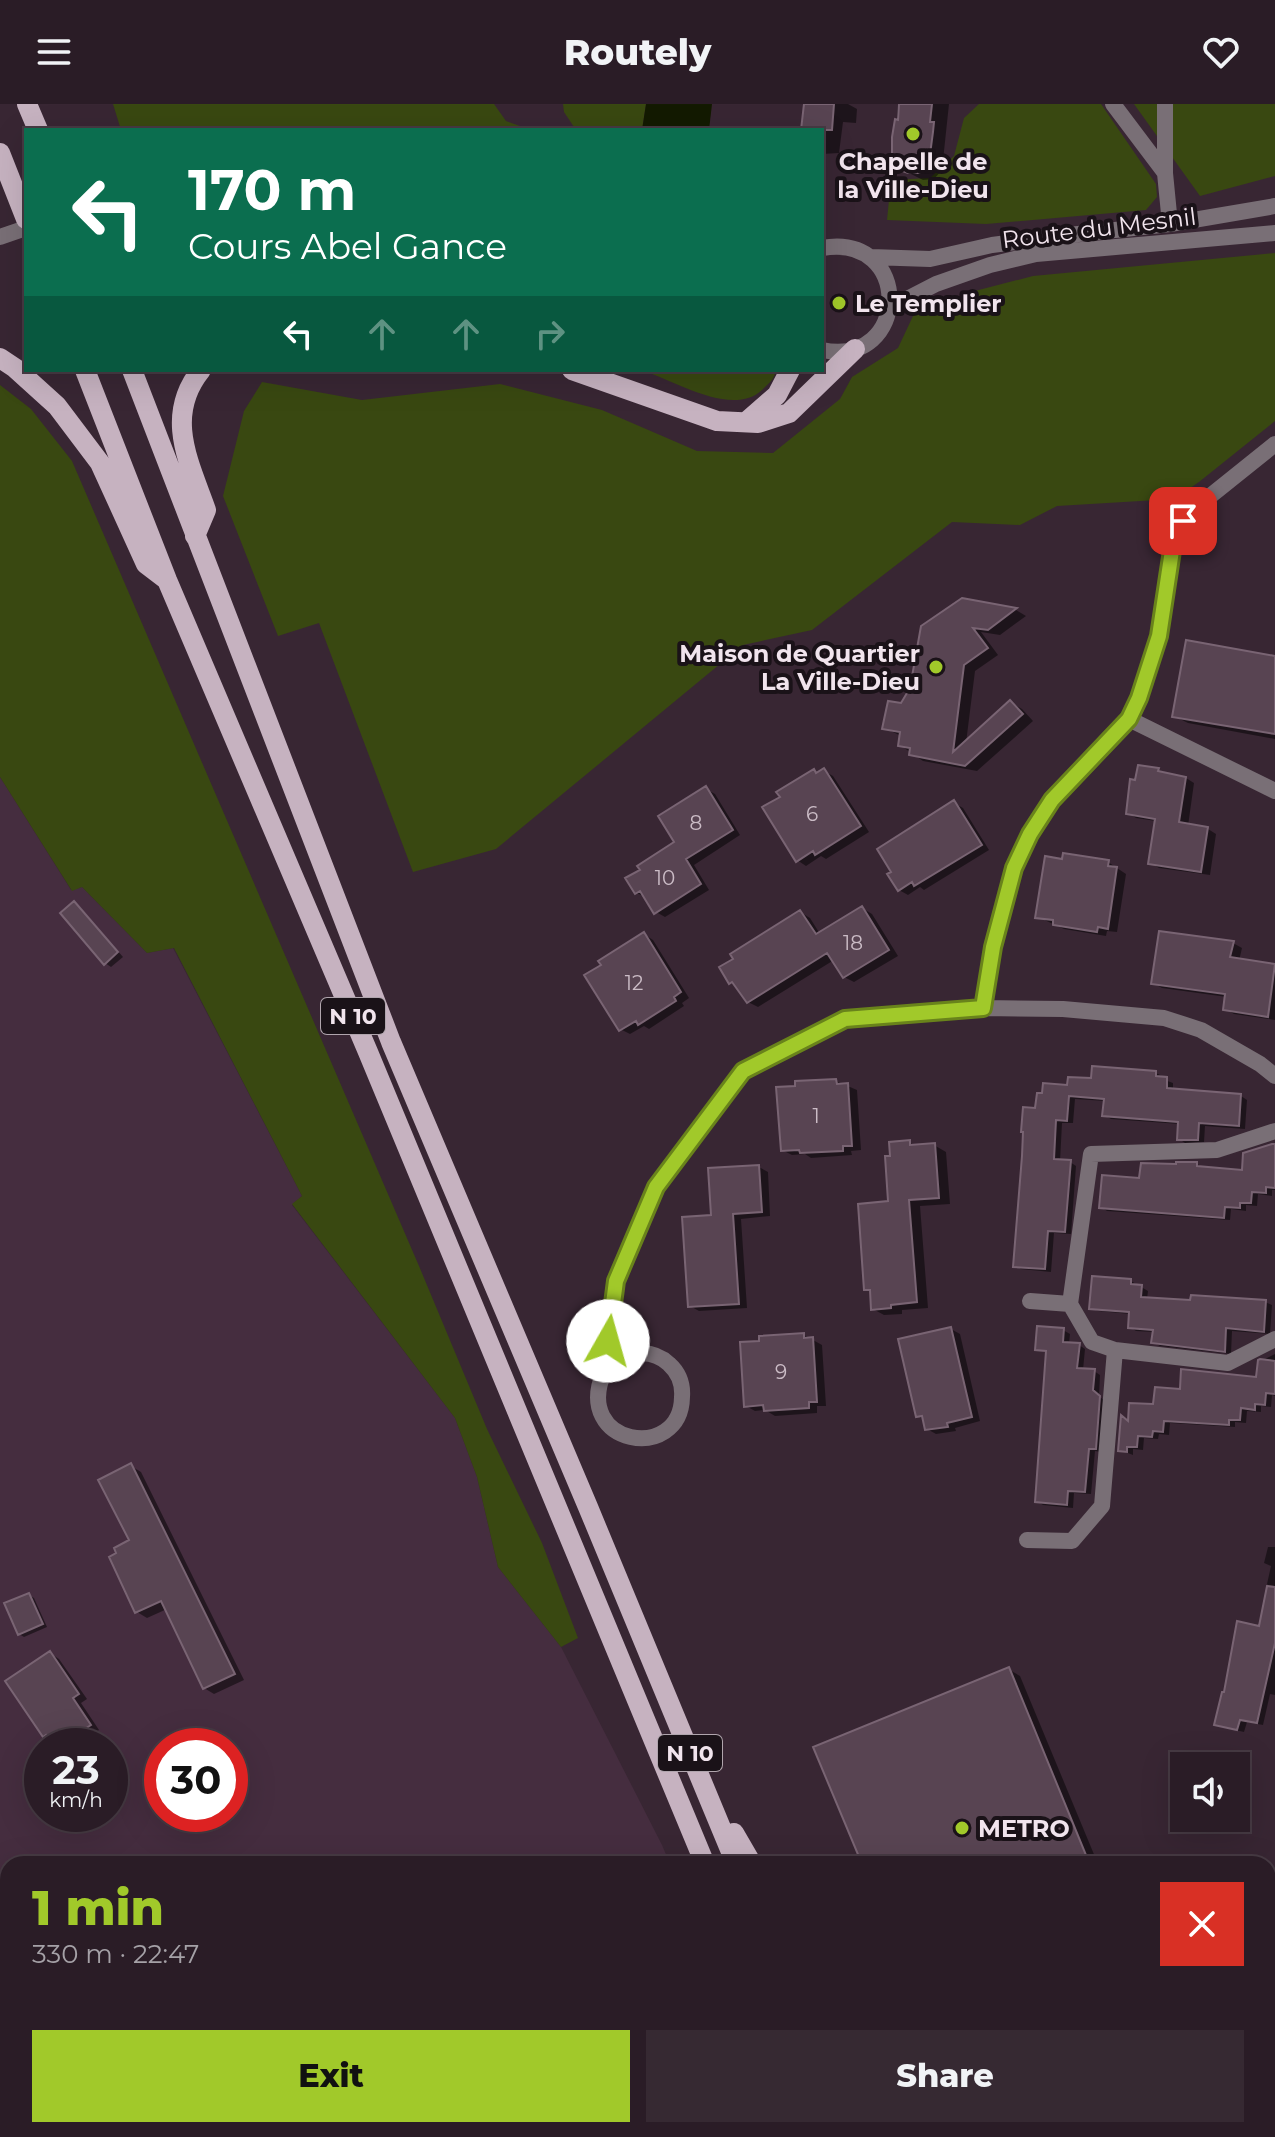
<!DOCTYPE html>
<meta charset="utf-8">
<style>
body{margin:0;font-family:Montserrat,sans-serif;background:#362932;color:#f1f3f6;height:100vh;display:flex;flex-direction:column;font-size:30px;white-space:nowrap}
*{box-sizing:border-box;margin:0}
p{font-size:26px;color:#a5a1a7}
.icon{flex:none;width:44px;height:44px;fill:none;stroke:currentColor;stroke-width:2;stroke-linecap:round;stroke-linejoin:round}
.map{position:relative;flex:1;overflow:hidden}
.side{position:absolute;left:0px;top:1752px;width:1276px;height:282px;display:flex;flex-direction:column;background:#2a1c26;border-radius:24px 24px 0 0;box-shadow:0 8px 32px #0002,0 0 0 2px #463a43}
.side>*{flex:none}
.guide{position:absolute;left:24px;top:24px;width:800px;height:244px;border-radius:0px;box-shadow:0 8px 32px #0002,0 0 0 2px #463a43;background:#0b6e4f;color:#fff;overflow:hidden}
.tools{position:absolute;left:1170px;top:1648px;display:grid;gap:16px}
.tools a{display:grid;place-items:center;width:80px;height:80px;border-radius:0px;background:#2a1c26;box-shadow:0 8px 32px #0002,0 0 0 2px #463a43;font-size:40px}
.speed{position:absolute;left:24px;top:1624px;display:flex;gap:16px;font-size:40px;font-weight:700;text-align:center}
.speed>*{display:grid;place-content:center;width:104px;height:104px;border-radius:50%;background:#2a1c26;box-shadow:0 8px 32px #0002,0 0 0 2px #463a43;line-height:1}
.speed small{font-size:20px;font-weight:400}
.speed .limit{border:12px solid #d22;background:#fff;color:#111}
.pin{position:absolute;display:grid;place-items:center;width:68px;height:68px;color:#fff;margin:-34px;border-radius:16px;box-shadow:0 4px 12px #0006}
.me{position:absolute;width:88px;margin:-44px;rotate:7deg;stroke-linejoin:round;filter:drop-shadow(0 0 6px #0008)}
.turn{display:flex;align-items:center;gap:28px;height:168px;padding:0 32px;font-size:36px}
.turn .icon{width:104px;height:104px;stroke-width:2.5}
.turn b{display:block;font-size:56px;line-height:68px}
.lanes{display:flex;align-items:center;height:76px;padding:0 32px;background:#0003;justify-content:center;gap:40px;direction:ltr}
.lanes .off{opacity:.35}
.round{display:grid;place-items:center;flex:none;width:84px;height:84px;border-radius:0px;background:#362932}
.summary{display:flex;align-items:center;justify-content:space-between;height:136px;padding:0 32px}
h1{font-size:48px;font-weight:800;line-height:60px;color:#a1c92a}
.action{display:flex;gap:16px;margin-top:auto;padding:16px 32px}
.action a{flex:1;height:92px;border-radius:0px;background:#a1c92a;color:#111;font-size:32px;font-weight:800;line-height:92px;text-align:center}
.action a+a{background:#362932;color:#f1f3f6}
header{display:flex;justify-content:space-between;align-items:center;height:104px;padding:0 32px;background:#2a1c26;font-size:36px;font-weight:800}
.map>svg:first-child{display:block}
.built{fill:#452d3f;fill-rule:evenodd}
.green{fill:#394811}
.water{fill:#131a01}
.shadow{fill:#0007}
.building{fill:#584452;stroke:#796473;stroke-width:2}
.lines{fill:none;stroke-linecap:round;stroke-linejoin:round}
.minor{stroke:#796f76;stroke-width:16}
.tertiary{stroke:#796f76;stroke-width:16}
.primary{stroke:#c6b2c0;stroke-width:20}
.route-casing{stroke:#69831b;stroke-width:20}
.route{stroke:#a1c92a;stroke-width:14}
.poi-dot{fill:#a1c92a;stroke:#1a1218;stroke-width:3}
.labels{text-anchor:middle;dominant-baseline:central;stroke-width:8;stroke-linejoin:round;paint-order:stroke}
.number-label{font-size:20px;fill:#cbbcc6}
.shield{fill:#1a1218;stroke:#b0a5ad;stroke-width:2}
.shield-label{font-size:22px;font-weight:bold;fill:#f1e4ed}
.poi-label{font-size:24px;font-weight:bold;fill:#f1e4ed;stroke:#1a1218;text-anchor:start}
.street-label{font-size:24px;fill:#f1e4ed;stroke:#1a1218}
</style>
<header><svg class="icon" aria-label="menu" viewBox="0 0 24 24"><path d="M4 6h16M4 12h16M4 18h16"/></svg>Routely<svg class="icon" aria-label="heart" viewBox="0 0 24 24"><path d="M12 20l-8-8c-3-5 5-10 8-4 3-6 11-1 8 4z"/></svg></header>
<div class="map">
<svg width="1275" height="2033" viewBox="0 0 1275 2033">
<rect width="100%" height="100%" fill="#382633"/>
<path class="built" d="M0,673L71,786L82,783L147,849L173,844L302,1092L292,1101L455,1314L477,1373L498,1463L561,1543L662,1741L670,1760H8V2026H776L779,2033H0ZM42,1642H110V1710H42ZM162,1642H230V1710H162Z"/>
<path class="green" d="M113,0H494L506,17L531,26H121Z
M563,0H646L642,26H576L564,8Z
M979,0H1101L1156,80L1157,93L1146,106L986,120L887,116L891,76L930,74L954,52L964,14Z
M1134,0H1275V72L1200,92Z
M1275,149V317L1199,378L1174,395L1057,402L1020,421L952,418L812,526L743,541L496,745L413,768L319,519L278,532L223,392L244,307L262,278L362,296L500,280L602,306L697,347L773,349L840,295L852,273L898,244L913,212L971,188L1033,172Z
M641,266H776C774,276 769,279 762,286C732,314 674,276 641,266Z
M0,281L31,305L72,357L419,1162L487,1325L542,1439L578,1534L561,1543L498,1463L477,1373L455,1314L292,1100L302,1092L174,844L147,849L82,783L72,787L0,673Z"/>
<path class="water" d="M646,0H712L709,26H642Z"/>
<path class="shadow" d="M806,0H848L857,5L856,19L843,18L839,49L822,50V26H803Z
M898,0H949L942,66L934,75L923,76L899,64L894,51Z
M963,496L1016,506L1026,512L1000,531L981,528L998,551L975,567L966,639L1010,598L1022,605L1033,617L977,667L923,657L900,641L901,632L885,624L902,602Z
M1275,554V635L1188,619L1174,612Z
M1158,666L1167,671L1186,674L1194,679L1188,722L1208,725L1216,730L1210,771L1159,764L1150,759L1156,717L1136,714L1128,709Z
M814,667L819,670L824,667L833,672L869,728L826,755L821,752L806,762L797,756L783,694Z
M706,685L715,690L740,731L694,761L709,786L665,813L656,808L647,794L637,789L676,738Z
M954,699L963,704L989,746L924,786L920,783L908,791L899,786Z
M1108,758L1126,770L1117,828L1107,827L1106,832L1064,825L1038,813Z
M74,800L80,803L123,853L111,863L105,859Z
M862,804L872,810L898,852L854,878L844,873L834,856L758,903L748,898L738,883L730,878L800,808L810,814L820,830Z
M644,830L653,836L689,894L682,899L684,902L649,925L644,922L630,930L620,925Z
M1233,839L1242,844L1239,857L1275,862V916L1234,910L1225,905L1227,893L1162,884L1153,879Z
M1156,969L1162,972V975L1173,979V987L1241,992L1247,996L1245,1025L1205,1022L1204,1038L1185,1039L1179,1035L1180,1020L1111,1015L1104,1011L1106,997L1075,995L1073,1019H1062L1060,1058H1070L1076,1062L1071,1130L1054,1129L1051,1168L1021,1165L1015,1161L1037,1006L1068,983L1092,977Z
M836,977L857,986L861,1046L851,1047L852,1051L811,1054L805,1050L792,1051L782,1046Z
M909,1038L917,1043L934,1041L946,1048L950,1100L920,1102L928,1204L902,1206V1210L884,1211L873,1205L872,1189L866,1185L891,1099L892,1053Z
M1275,1042V1086H1272V1092L1258,1090L1257,1102L1246,1101V1107L1231,1105L1230,1116L1107,1107L1101,1103L1141,1077L1197,1060L1203,1063L1244,1068Z
M759,1063L768,1068L770,1112L741,1115L747,1204L699,1207L690,1202L713,1113Z
M1131,1177L1148,1187L1147,1195L1265,1198L1272,1201L1270,1230L1232,1227L1231,1250L1160,1242L1153,1238L1154,1228L1136,1227L1130,1223L1131,1210L1098,1207L1091,1204Z
M951,1225L960,1230L980,1317L955,1324L956,1327L936,1330L927,1325L925,1316L918,1312Z
M1063,1226L1070,1230L1069,1240L1079,1241L1085,1245L1083,1266L1094,1267L1100,1271L1099,1292L1106,1298L1102,1348L1095,1347L1091,1390L1074,1389L1073,1404L1043,1401L1037,1397L1048,1249L1037,1245Z
M804,1231L822,1241L826,1302H817V1309L775,1312L765,1306L755,1307L746,1302Z
M1275,1250V1292L1272,1291L1271,1303L1261,1302V1308L1247,1307L1246,1319L1235,1318V1323L1170,1319L1169,1331L1159,1330L1158,1335L1144,1334L1143,1346L1133,1345V1351L1120,1346L1130,1318L1182,1287L1258,1276L1259,1258Z
M131,1362L141,1368L244,1576L214,1590L204,1584L167,1505L147,1514L137,1508L132,1437Z
M1268,1443H1275V1591L1270,1590L1263,1621L1247,1618L1244,1628L1222,1623L1216,1620L1260,1525L1269,1482L1267,1480L1271,1462L1264,1459Z
M29,1491L34,1494L47,1523L24,1533L19,1530Z
M50,1549L59,1555L87,1595L81,1599L99,1626L84,1636L87,1642H56L52,1637L44,1632Z
M1008,1565L1020,1572L1098,1760H864Z
M110,1682L122,1703L110,1710Z
M92,1710H109L100,1715Z
M1275,1976V2033H1229L1226,2026H1268V1979Z
M116,2026H214L217,2033H119Z
M955,2026H1052L1055,2033H958Z"/>
<path class="building" d="M804,0H834L832,26H801Z
M899,0H932L930,18H934L933,28L929,58L920,69H908L897,65L892,54V33L895,15L898,16Z
M962,494L1017,504L988,526L973,524L988,544L964,561L953,648L1010,596L1023,610L965,662L909,651L910,644L898,642L900,628L882,625L888,597L901,599L910,584L921,522Z
M1186,536L1275,552V630L1172,613Z
M1138,661L1159,664L1158,667L1186,673L1179,718L1208,723L1201,768L1148,760L1155,715L1126,710L1130,675L1135,676Z
M824,664L861,722L815,751L813,747L796,758L762,703L780,693L776,688L814,665L816,669Z
M706,682L733,726L686,755L701,780L654,810L640,787L635,790L625,774L640,766L637,762L674,738L658,712Z
M954,696L982,741L914,782L912,778L898,787L887,770L891,768L877,745Z
M1063,749L1109,756L1108,762L1117,763L1108,825L1098,823L1097,828L1053,821V816L1035,814L1045,752L1062,755Z
M74,797L118,848L104,861L60,809Z
M862,802L889,846L843,874L827,849L747,899L732,878L729,880L719,863L733,855L730,850L800,806L816,830Z
M1159,827L1234,837L1230,853L1275,860L1268,913L1223,906L1225,890L1151,880Z
M644,828L681,888L674,893L676,897L638,921L636,917L619,927L584,871L601,861L598,857Z
M1092,962L1156,967V972L1167,973V984L1241,990L1239,1022L1199,1019L1198,1036H1177L1178,1018L1102,1012L1104,995L1069,992L1067,1017L1056,1016L1054,1055L1071,1056L1065,1128L1048,1127L1045,1165L1013,1163L1022,1052L1023,1028H1021L1023,1003L1035,1004L1037,989H1042L1043,979L1067,981L1068,973L1091,974Z
M836,975L837,980L848,979L852,1042H843V1047L800,1049L799,1046L781,1047L776,983L795,982V977Z
M910,1036V1041L935,1039L939,1094L909,1096L917,1198L891,1201V1204L871,1206L870,1186H864L858,1100L888,1097L885,1052H890L889,1038Z
M1272,1040H1275V1084L1266,1083V1089L1252,1088L1251,1099H1240V1104L1225,1103L1224,1114L1099,1104L1102,1071L1139,1074L1141,1059L1176,1060V1058H1197V1062L1242,1066L1243,1049Z
M759,1061L762,1108L733,1110L739,1200L688,1203L682,1113L711,1111L708,1064Z
M1092,1172L1131,1175V1180L1142,1181L1141,1193L1190,1196L1191,1191L1266,1196L1264,1228L1226,1224L1225,1248L1151,1239L1153,1226L1128,1224L1129,1208L1089,1205Z
M1037,1222L1064,1224L1063,1238L1080,1239L1077,1264L1095,1265L1093,1286L1100,1292L1096,1345H1089L1085,1388L1068,1387L1067,1401L1035,1398L1046,1247L1035,1246Z
M951,1223L972,1313L947,1319L948,1323L925,1326L922,1312L916,1313L898,1235Z
M804,1229V1234L813,1233L817,1298H809V1304L764,1307L763,1301L744,1303L740,1238L759,1237V1232Z
M1260,1255L1275,1257V1290L1266,1289L1265,1301L1255,1300V1306L1241,1304L1240,1316H1229V1321L1164,1317L1163,1328L1153,1327L1152,1333L1138,1332L1137,1343H1127V1348L1118,1347L1121,1311L1128,1317L1129,1299L1153,1300L1155,1283L1180,1285L1181,1265L1256,1273L1258,1256Z
M131,1359L235,1570L203,1585L161,1497L135,1509L109,1453L116,1449L114,1444L129,1436L98,1376Z
M1267,1482L1275,1483V1539L1257,1619L1240,1616L1237,1626L1214,1621L1222,1588H1224L1237,1517L1259,1522Z
M29,1489L43,1520L18,1531L4,1499Z
M50,1547L79,1590L73,1594L91,1621L77,1630L84,1642H53L46,1631L43,1633L5,1577Z
M1009,1563L1088,1756L1078,1760H862L813,1643Z"/>
<g class="lines">
<path class="minor" d="M1113,0L1165,69L1170,120
M1165,0V69
M1129,615L1275,687
M983,904L993,843L1014,764L1030,730L1052,696L1129,615L1139,594L1159,532L1173,440L1183,417L1199,401L1275,340
M1030,1197L1070,1200L1091,1050L1217,1046L1275,1027
M1070,1200L1092,1238L1115,1246
M604,1268C620,1248 650,1242 669,1260C679,1269 683,1280 682,1293C681,1359 572,1342 604,1268L616,1177L656,1083L743,967L845,915L983,904L1063,905L1164,914L1201,926L1260,960L1275,972
M1027,1436L1072,1437L1102,1402L1115,1246L1228,1259L1275,1235
M914,2026L917,2033"/>
<path class="tertiary" d="M0,133L26,124
M822,144C913,128 911,264 822,246
M871,153L930,155L992,141L1069,131L1170,120L1275,102
M890,206L905,196L936,180L990,161L1036,150L1275,129"/>
<path class="primary" d="M27,0L38,26
M0,49L26,115
M0,254L15,264L57,302L100,359L146,460L167,476
M85,266L167,476L368,948L705,1760
M132,266L391,938L588,1403L736,1760
M572,266L717,317L758,319L789,309L855,245
M746,318L777,291L790,266
M195,432L206,406C189,358 164,312 201,266
M734,1729L752,1760
M815,2026L818,2033
M845,2026L848,2033"/>
</g>
<g class="lines">
<defs>
<path id="route" d="M608,1237L616,1177L656,1083L743,967L845,915L983,904L993,843L1014,764L1030,730L1052,696L1129,615L1139,594L1159,532L1173,440L1183,417"/>
</defs>
<use href="#route" class="route-casing"/>
<use href="#route" class="route"/>
</g>
<g class="poi-dot">
<circle cx="913" cy="30" r="8"/>
<circle cx="839" cy="199" r="8"/>
<circle cx="936" cy="563" r="8"/>
<circle cx="962" cy="1724" r="8"/>
</g>
<g class="labels">
<g class="number-label">
<text x="812" y="710">6</text>
<text x="696" y="719">8</text>
<text x="665" y="774">10</text>
<text x="853" y="839">18</text>
<text x="634" y="879">12</text>
<text x="816" y="1012">1</text>
<text x="781" y="1268">9</text>
</g>
<g class="shield">
<rect x="321" y="894" width="64" height="36" rx="6"/>
<rect x="658" y="1631" width="64" height="36" rx="6"/>
</g>
<g class="shield-label">
<text x="353" y="912">N 10</text>
<text x="690" y="1649">N 10</text>
</g>
<g class="poi-label">
<text x="913" y="57" text-anchor="middle">Chapelle de<tspan x="913" dy="28">la Ville-Dieu</tspan></text>
<text x="855" y="199">Le Templier</text>
<text x="920" y="549" text-anchor="end">Maison de Quartier<tspan x="920" dy="28">La Ville-Dieu</tspan></text>
<text x="978" y="1724">METRO</text>
</g>
<g class="street-label">
<text transform="translate(1099 124) rotate(-7)">Route du Mesnil</text>
</g>
</g>
</svg>
<div class="tools">
<a><svg class="icon" aria-label="sound" viewBox="0 0 24 24"><path d="M4 9h4l5-4v14l-5-4H4zM17 9q2 3 0 6"/></svg></a>
</div>
<div class="speed"><div>23<small>km/h</small></div><div class="limit">30</div></div>
<div class="pin" style="left:1183px;top:417px;background:#d93025"><svg class="icon" aria-label="arrive" viewBox="0 0 24 24"><path d="M6 21V4h12l-3 4 3 4H6"/></svg></div>
<svg class="me" style="left:608px;top:1237px" viewBox="-20 -20 40 40"><circle r="19" fill="#fff"/><path d="M0-13L10 11 0 6-10 11z" fill="#a1c92a"/></svg>
<div class="guide">
<div class="turn"><svg class="icon" aria-label="left" viewBox="0 0 24 24"><path d="M17 20v-9H6M10 6l-5 5 5 5"/></svg><div><b>170 m</b>Cours Abel Gance</div></div>
<div class="lanes"><svg class="icon" aria-label="left" viewBox="0 0 24 24"><path d="M17 20v-9H6M10 6l-5 5 5 5"/></svg><svg class="icon off" aria-label="ahead" viewBox="0 0 24 24"><path d="M12 20V5M6 11l6-6 6 6"/></svg><svg class="icon off" aria-label="ahead" viewBox="0 0 24 24"><path d="M12 20V5M6 11l6-6 6 6"/></svg><svg class="icon off" aria-label="right" viewBox="0 0 24 24"><path d="M7 20v-9h11M14 6l5 5-5 5"/></svg></div>
</div>
<section class="side">
<div class="summary"><div><h1>1 min</h1><p>330 m · 22:47</p></div><a class="round" style="background:#d93025;color:#fff"><svg class="icon" aria-label="close" viewBox="0 0 24 24"><path d="M6 6l12 12M18 6L6 18"/></svg></a></div>
<div class="action"><a>Exit</a><a>Share</a></div>
</section>
</div>
